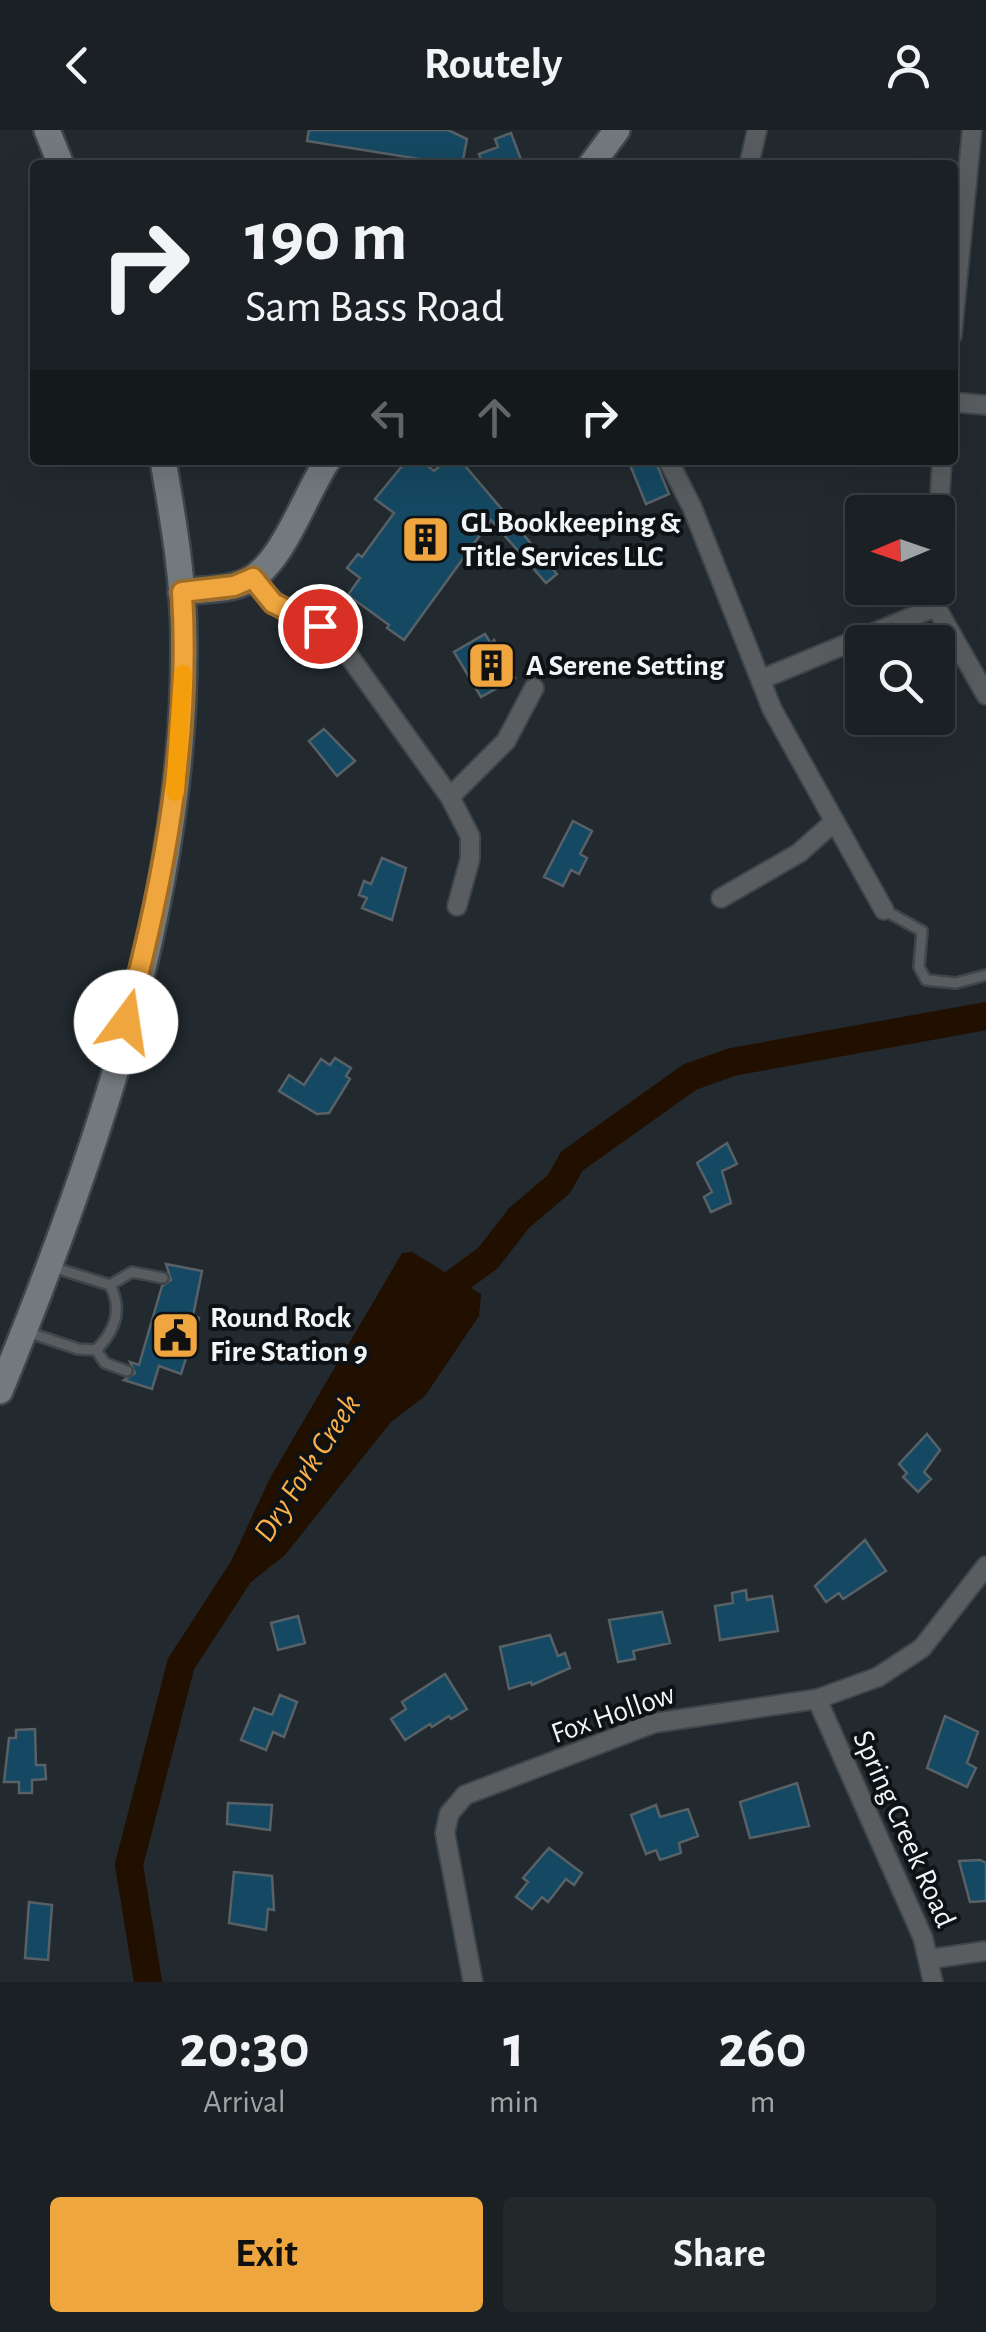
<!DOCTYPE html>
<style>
body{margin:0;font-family:"Alegreya Sans",sans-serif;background:#23282b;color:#f1f3f6;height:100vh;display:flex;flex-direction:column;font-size:38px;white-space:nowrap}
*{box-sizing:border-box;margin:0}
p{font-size:32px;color:#9fa3a6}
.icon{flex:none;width:55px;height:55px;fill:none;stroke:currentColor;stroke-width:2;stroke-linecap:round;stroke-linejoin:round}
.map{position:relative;height:1852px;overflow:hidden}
.sheet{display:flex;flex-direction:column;background:#1a2023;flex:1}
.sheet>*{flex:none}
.guide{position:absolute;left:30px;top:30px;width:928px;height:305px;border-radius:10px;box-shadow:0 10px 40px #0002,0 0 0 2px #383e41;background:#1a2023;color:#f1f3f6;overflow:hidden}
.needle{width:65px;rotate:268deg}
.fabs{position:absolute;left:845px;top:365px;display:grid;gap:20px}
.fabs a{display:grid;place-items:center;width:110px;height:110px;border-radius:10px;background:#1a2023;box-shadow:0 10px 40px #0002,0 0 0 2px #383e41;font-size:50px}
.pin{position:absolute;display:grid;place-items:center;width:85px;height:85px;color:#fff;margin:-42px;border:5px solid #fff;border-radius:50%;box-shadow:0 2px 10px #0007}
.me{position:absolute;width:110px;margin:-55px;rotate:14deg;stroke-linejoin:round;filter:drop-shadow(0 0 8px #0008)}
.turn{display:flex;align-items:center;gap:35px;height:210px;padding:0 50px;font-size:45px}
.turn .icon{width:130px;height:130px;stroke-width:2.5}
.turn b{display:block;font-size:70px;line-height:85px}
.lanes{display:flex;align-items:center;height:95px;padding:0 50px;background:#0003;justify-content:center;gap:50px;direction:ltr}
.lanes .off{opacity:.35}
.eta{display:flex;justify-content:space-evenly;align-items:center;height:170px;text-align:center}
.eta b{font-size:60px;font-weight:700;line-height:70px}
.primary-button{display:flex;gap:20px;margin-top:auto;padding:20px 50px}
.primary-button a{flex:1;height:115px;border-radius:10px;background:#f0a63e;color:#111;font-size:40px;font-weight:700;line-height:115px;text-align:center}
.primary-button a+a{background:#23282b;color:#f1f3f6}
header{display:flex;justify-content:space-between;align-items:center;height:130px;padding:0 50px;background:#1a2023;font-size:45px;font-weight:700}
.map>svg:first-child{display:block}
.water{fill:#211000}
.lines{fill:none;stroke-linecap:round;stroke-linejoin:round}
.river{stroke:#211000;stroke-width:28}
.building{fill:#154862;stroke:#576166;stroke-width:2.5}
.lane-casing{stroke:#3f464b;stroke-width:14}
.street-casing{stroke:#3f464b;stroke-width:22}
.secondary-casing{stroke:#3f464b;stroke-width:30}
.lane{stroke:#595d5f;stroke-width:9}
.street{stroke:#595d5f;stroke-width:18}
.secondary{stroke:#737a7e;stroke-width:25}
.route-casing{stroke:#9c6c28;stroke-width:25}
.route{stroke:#f0a63e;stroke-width:18}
.slow{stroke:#f59e0b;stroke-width:18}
.labels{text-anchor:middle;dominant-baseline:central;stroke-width:8;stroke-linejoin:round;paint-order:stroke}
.poi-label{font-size:30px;font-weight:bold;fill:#f0f5f9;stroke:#0f1214;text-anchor:start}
.street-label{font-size:30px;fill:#f0f5f9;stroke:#0f1214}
.water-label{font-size:32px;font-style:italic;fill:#fab049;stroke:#0f1214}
</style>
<header><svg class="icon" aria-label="back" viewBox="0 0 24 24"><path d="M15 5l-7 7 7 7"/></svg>Routely<svg class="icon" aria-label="person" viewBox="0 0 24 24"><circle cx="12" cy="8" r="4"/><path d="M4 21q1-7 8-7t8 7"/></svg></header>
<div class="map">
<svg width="986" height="1852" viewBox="0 0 986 1852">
<rect width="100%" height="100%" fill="#222a2f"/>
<path class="water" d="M412,1122L481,1164L479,1186L425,1266L391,1292L285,1425L251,1452L221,1453L270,1348L402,1123Z"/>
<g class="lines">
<path class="river" d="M431,1170L488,1128L519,1088L559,1054L572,1031L690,947L732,932L986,886
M148,1852L129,1735L181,1534L253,1423"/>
</g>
<path class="building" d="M309,0H448L467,9L462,35H425L426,30L307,11Z
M511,3L523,35H483L479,24L498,17L495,9Z
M407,330H420L434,341L447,330H460L557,444L546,453L491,390L404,510L387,498L389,495L348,465L360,448L347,438L358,424L362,427L394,383L375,369Z
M628,330H655L669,364L646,374Z
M485,504L491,514L494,510L515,548L481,567L454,522Z
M324,599L355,631L337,646L309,611Z
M573,691L592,701L580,724L587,728L579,744L571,740L563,756L544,747Z
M382,728L406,738L392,790L362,778L367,768L359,765L364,751L371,754Z
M335,928L351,938L346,946L350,949L329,983L317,984L279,961L289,945L304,955L321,929L330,935Z
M727,1013L737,1034L722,1041L731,1073L711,1082L704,1067L712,1062L697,1033Z
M166,1134L202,1141L193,1186L199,1188L181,1244L159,1236L152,1259L124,1250L135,1243L130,1232L139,1235L162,1156L171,1150Z
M927,1304L940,1320L924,1342L931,1349L918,1362L903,1347L907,1343L899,1334Z
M865,1410L886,1441L843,1469L839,1463L826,1472L815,1456Z
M746,1460L747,1470L772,1466L778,1501L720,1510L715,1476L733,1473L732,1463Z
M662,1482L670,1513L633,1521L635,1529L618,1532L609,1490Z
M298,1486L305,1513L278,1520L271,1493Z
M550,1505L558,1526L565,1523L570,1538L532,1555L531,1552L509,1559L500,1517Z
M445,1544L467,1579L451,1589L449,1586L432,1597L430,1594L405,1610L391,1589L406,1579L402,1572Z
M280,1565L297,1572L284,1607L273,1602L266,1620L241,1610L254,1578L272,1585Z
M945,1586L978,1602L967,1633L976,1638L967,1657L927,1638Z
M35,1599L36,1635H45L46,1649L32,1650V1663H19V1652H4L9,1608H16V1600Z
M797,1653L809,1696L750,1708L740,1672Z
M228,1673L272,1675L270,1700L227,1694Z
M656,1675L660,1687L688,1679L698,1706L679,1713L681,1723L660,1730L656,1720L646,1724L631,1685Z
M549,1718L582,1743L574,1755L566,1749L548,1772L542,1767L532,1779L516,1767L528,1752L523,1748Z
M980,1730L986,1733V1771L970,1772L959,1731Z
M234,1742L272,1746L274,1780L268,1779L266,1800L229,1793Z
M29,1772L52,1775L48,1830L25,1828Z"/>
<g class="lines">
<defs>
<path id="lane" d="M884,780L922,801L919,837L926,850L956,853L986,845
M110,1155L132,1142L163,1148
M27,1202L78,1219L96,1220C115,1201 123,1180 110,1155L49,1136
M96,1220L105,1233L127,1241"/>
<path id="street" d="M749,35L757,0
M952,205L972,0
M952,272L986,275
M668,330L692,377L772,579L884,780
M938,397L942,330
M253,448C275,480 309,488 339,512L450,667L470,706V729L457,776
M935,458L936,477L986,565
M762,549L936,477
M450,667L506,611L534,558
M721,768L799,723L834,692
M817,1569L923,1808L933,1852
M930,1829L986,1821
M473,1852L445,1703L449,1684L465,1665L654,1593L817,1569L878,1547L922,1518L986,1436"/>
<path id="secondary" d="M47,0L61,35
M591,35L617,0
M181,462C204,459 231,461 251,449C284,430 306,362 328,330
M0,1261C96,1027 186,768 184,511C184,451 173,389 163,330"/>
</defs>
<use href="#lane" class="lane-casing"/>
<use href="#street" class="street-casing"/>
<use href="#secondary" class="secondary-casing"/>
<use href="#lane" class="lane"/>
<use href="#street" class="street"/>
<use href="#secondary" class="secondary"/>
</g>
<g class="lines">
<defs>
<path id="route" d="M126,892C164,751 191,609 182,462L234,456L253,448L273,473L320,496"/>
</defs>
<use href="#route" class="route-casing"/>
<use href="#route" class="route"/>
<path class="slow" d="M175,662L183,544"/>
</g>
<defs>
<symbol id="building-square" viewBox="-11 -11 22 22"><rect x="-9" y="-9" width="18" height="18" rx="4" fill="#f0a63e" stroke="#0f1214"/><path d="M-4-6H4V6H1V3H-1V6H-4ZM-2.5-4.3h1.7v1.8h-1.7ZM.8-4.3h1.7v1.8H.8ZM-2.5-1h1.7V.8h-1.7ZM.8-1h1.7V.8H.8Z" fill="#111"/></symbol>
<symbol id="civic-square" viewBox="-11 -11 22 22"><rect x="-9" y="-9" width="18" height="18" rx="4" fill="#f0a63e" stroke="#0f1214"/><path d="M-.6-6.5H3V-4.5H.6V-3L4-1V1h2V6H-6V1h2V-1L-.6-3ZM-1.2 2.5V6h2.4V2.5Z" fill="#111"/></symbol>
</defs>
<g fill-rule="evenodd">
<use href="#building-square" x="398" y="382" width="55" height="55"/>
<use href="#building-square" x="464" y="508" width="55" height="55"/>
<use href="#civic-square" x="148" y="1178" width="55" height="55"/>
</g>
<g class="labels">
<g class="poi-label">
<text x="461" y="393">GL Bookkeeping &amp;<tspan x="461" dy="34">Title Services LLC</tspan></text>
<text x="526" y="536">A Serene Setting</text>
<text x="210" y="1188">Round Rock<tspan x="210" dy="34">Fire Station 9</tspan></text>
</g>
<g class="street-label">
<text transform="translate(613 1584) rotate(-19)">Fox Hollow</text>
<text transform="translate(904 1699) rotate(66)">Spring Creek Road</text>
</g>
<g class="water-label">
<text transform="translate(307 1338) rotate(-57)">Dry Fork Creek</text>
</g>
</g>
</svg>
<div class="fabs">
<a><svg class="needle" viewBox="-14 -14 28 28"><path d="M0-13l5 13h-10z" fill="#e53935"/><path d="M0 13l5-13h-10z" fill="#9fa3a6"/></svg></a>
<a><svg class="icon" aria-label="search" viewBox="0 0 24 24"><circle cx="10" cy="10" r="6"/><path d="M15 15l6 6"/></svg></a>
</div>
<div class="pin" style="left:320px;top:496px;background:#d93025"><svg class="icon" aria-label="arrive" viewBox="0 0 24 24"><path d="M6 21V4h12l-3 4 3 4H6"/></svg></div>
<svg class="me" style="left:126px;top:892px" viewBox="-20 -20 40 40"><circle r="19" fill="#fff"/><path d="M0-13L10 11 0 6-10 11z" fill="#f0a63e"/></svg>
<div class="guide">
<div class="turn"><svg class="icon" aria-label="right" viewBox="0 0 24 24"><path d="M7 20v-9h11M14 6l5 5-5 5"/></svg><div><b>190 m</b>Sam Bass Road</div></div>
<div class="lanes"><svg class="icon off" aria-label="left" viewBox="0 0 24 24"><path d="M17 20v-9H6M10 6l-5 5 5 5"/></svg><svg class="icon off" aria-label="ahead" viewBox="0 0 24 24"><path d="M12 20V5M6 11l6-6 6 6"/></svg><svg class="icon" aria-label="right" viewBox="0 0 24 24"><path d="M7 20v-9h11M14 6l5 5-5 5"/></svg></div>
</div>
</div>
<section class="sheet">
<div class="eta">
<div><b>20:30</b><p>Arrival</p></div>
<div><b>1</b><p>min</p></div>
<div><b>260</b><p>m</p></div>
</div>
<div class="primary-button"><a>Exit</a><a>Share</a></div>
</section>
